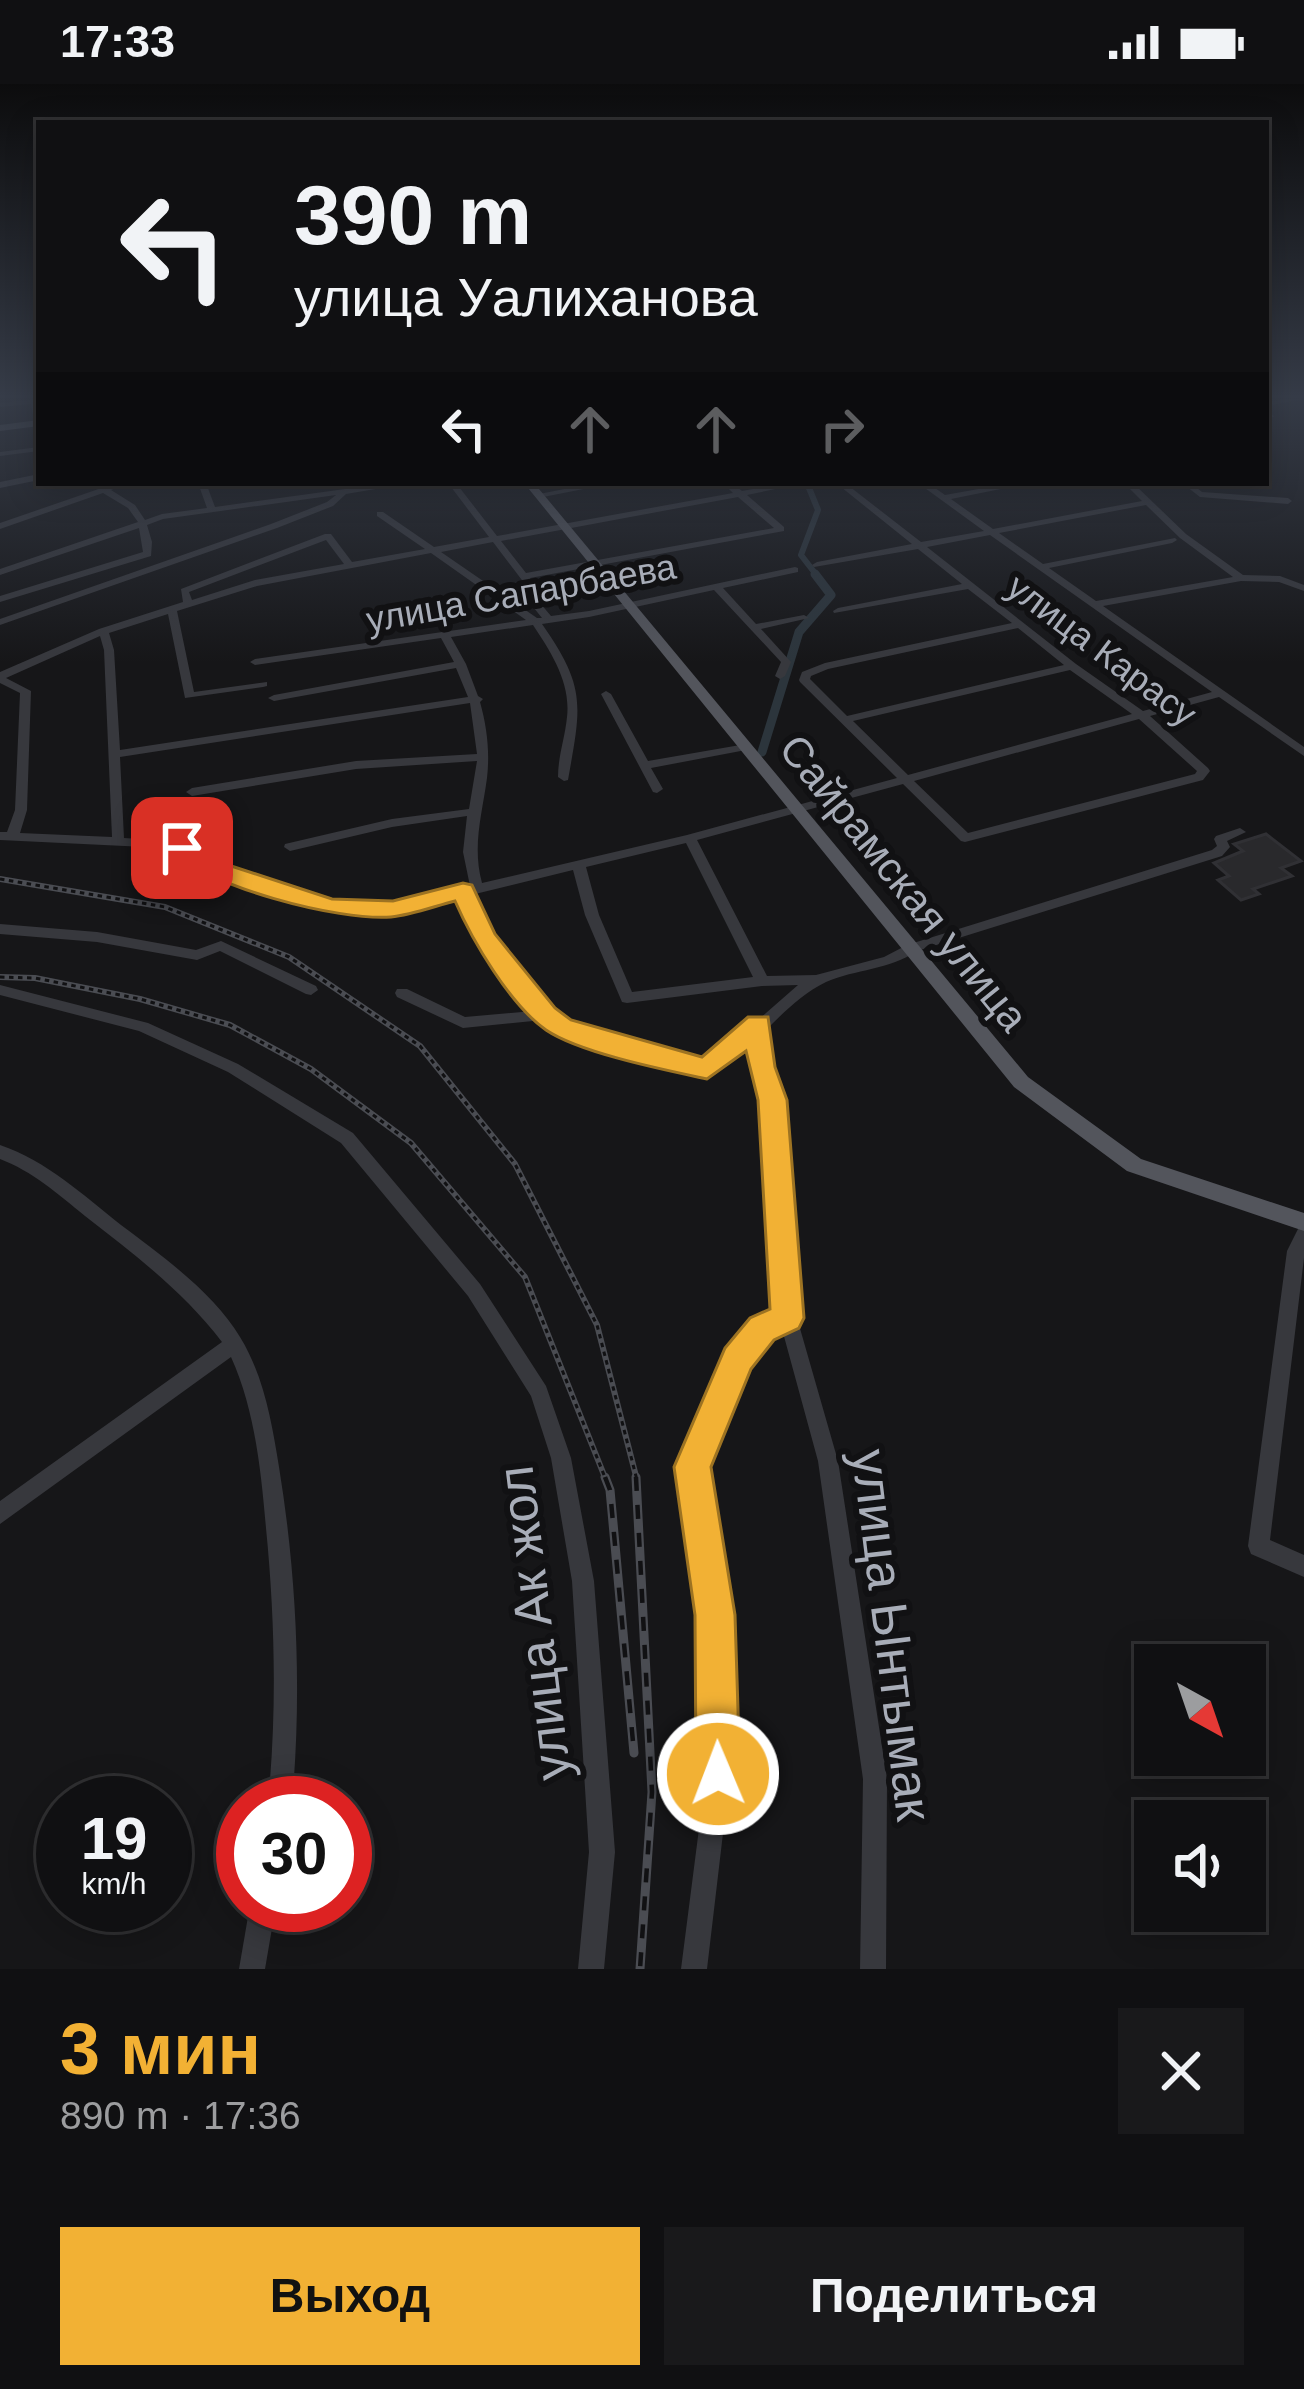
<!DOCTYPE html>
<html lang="ru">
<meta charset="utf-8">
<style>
body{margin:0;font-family:Helvetica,sans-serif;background:#19191b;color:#f1f3f6;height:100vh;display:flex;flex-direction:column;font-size:45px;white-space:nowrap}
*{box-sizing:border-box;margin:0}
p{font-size:39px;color:#9c9d9f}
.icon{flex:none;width:66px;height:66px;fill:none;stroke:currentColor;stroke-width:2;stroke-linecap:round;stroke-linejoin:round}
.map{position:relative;height:1885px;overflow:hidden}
.panel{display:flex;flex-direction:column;background:#101012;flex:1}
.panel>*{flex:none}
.guide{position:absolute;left:36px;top:36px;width:1233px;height:366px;border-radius:0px;box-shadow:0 6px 30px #0003,0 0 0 3px #303032;background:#101012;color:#f1f3f6;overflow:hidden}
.needle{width:78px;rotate:140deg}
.fabs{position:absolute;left:1134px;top:1560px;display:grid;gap:24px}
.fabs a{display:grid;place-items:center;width:132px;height:132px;border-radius:0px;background:#101012;box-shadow:0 6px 30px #0003,0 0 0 3px #303032;font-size:60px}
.speed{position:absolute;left:36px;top:1692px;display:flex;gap:24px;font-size:60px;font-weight:700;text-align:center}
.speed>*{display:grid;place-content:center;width:156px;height:156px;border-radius:50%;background:#101012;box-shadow:0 6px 30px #0003,0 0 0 3px #303032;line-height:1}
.speed small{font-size:30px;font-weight:400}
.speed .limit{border:18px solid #d22;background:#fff;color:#111}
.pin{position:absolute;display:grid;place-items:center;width:102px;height:102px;color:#fff;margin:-51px;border-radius:24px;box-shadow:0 6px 18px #0006}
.me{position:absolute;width:132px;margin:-66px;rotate:359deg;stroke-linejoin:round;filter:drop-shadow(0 0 9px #0008)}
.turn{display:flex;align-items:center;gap:42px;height:252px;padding:0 60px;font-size:54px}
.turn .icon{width:156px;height:156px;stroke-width:2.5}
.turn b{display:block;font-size:84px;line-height:102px}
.lanes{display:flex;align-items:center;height:114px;padding:0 60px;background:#0003;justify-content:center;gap:60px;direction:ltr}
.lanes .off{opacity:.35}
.round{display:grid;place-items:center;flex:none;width:126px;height:126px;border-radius:0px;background:#19191b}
.head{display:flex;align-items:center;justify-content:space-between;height:204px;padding:0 60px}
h1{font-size:72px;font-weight:700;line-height:90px;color:#f2b134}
.primary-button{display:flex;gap:24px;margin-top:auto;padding:24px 60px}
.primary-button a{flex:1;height:138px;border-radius:0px;background:#f2b134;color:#111;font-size:48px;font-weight:700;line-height:138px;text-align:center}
.primary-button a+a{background:#19191b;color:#f1f3f6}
.status{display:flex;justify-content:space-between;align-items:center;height:84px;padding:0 60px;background:#101012;direction:ltr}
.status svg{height:33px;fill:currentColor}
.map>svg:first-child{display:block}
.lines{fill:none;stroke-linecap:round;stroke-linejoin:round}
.canal-far1{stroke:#2c353c;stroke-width:6}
.canal{stroke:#2c353c;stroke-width:9}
.building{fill:#29292c;stroke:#303034;stroke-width:3}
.minor{fill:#37383d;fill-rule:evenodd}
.major{fill:#53555c;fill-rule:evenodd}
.rail-far1-casing{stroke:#4a4c52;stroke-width:6}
.rail-casing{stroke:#4a4c52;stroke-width:9}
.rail-far1{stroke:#111113;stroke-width:3;stroke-dasharray:4.5;stroke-linecap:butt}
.rail{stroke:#111113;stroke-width:4.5;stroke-dasharray:14;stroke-linecap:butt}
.route{fill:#f2b134;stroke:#9d7322;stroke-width:3}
.labels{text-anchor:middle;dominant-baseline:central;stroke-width:12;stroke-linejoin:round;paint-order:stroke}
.far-street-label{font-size:36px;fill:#a8adb8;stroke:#111113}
.street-label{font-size:42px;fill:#a8adb8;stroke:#111113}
.near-street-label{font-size:51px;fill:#a8adb8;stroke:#111113}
</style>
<div class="status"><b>17:33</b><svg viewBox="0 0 49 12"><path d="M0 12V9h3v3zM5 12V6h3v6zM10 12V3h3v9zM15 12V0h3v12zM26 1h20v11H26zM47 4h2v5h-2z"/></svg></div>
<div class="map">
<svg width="1304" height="1885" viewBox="0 0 1304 1885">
<rect width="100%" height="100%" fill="#161618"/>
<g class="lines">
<path class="canal-far1" d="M807,399L818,426L801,471L818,493"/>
<path class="canal" d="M762,668L799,548L831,511L815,490"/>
</g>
<path class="building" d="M1266,750L1301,777L1281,784L1292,792L1253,805L1259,810L1241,816L1218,796L1229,792L1214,779L1243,767L1234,760Z"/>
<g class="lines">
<path class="minor" d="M38,315L39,343L35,341L31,320L0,323V319Z
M1285,315H1302L1266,322V318Z
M1266,330L1273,331L1274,333L1266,334Z
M39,363V367L0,372V368Z
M39,390V396L0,404V398Z
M116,399H128L111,406L135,421L145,436L162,430L207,424L198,399H206L215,423L389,399H411L346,410L333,422L277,444L0,541V535L271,440L327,418L336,411L163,435L147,441L152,458L151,472L0,518V512L143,468L139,444L0,491V485L138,438L128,424L103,409L0,445V439Z
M448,399H456L497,452L733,409L723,399H732L742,407L786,399H804L747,411L784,443V447L530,494L544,512L540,519L551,532L589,527L795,483L798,484V488L723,504L756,540L804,531L809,534L761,545L791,578L785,592L780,595L775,592L781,578L714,506L589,533L542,540C587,604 581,622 568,696L564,697L558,693C558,672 565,654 567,633C571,599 551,568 533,541L451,553L466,580L478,612L483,615L480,618C487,643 490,668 487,694C482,731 472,762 482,799L687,751L897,694L800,598L799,596L802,588L825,579L1012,539L968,505L834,529L833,527L838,524L962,500L918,465L814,483L812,481L817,478L912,460L836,399H845L921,458L984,447L918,399H928L945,411L1012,399H1030L951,415L993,445L1142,417L1124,399H1133L1186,450L1243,491L1280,492L1304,501V507L1279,498L1241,497L1103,522L1304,663V672L1219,613L1150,632L1208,684L1210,687L1203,696L965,758L961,757L903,700L697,756L767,892L816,891L884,873L907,861L1212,766L1217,762L1214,755L1216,752L1240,744L1246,748L1227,757L1230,763L1222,772L917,867C889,886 856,885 826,898C803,909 784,928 766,946L768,983L781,1016L797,1234L838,1377L887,1695L886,1885H860L863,1695L818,1377L782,1245L769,1251L745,1281L702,1383L726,1531L730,1690L707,1885H681L706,1690L704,1531L682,1383L731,1269L755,1239L778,1229L765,1016L752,983L751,960L727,979L707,990L556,947L543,936L463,944L397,913L395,909L397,905H407L465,933L533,927C502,895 476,855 459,814L393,829L330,827L203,785L166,764L0,756V748H7L15,726L20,609L0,599V588L99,545L183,518L181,505L325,450H331L352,478L425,465L377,432V428H383L434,463L489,453ZM738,413L774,444L526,489L501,457ZM1146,421L1180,454L1233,493L1096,517L1049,484L1172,459L1177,456L1175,454L1043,480L999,449ZM990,451L1212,608L1143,627L1076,580L927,463ZM326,456L344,480L255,496L192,516L189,508ZM493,458L534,512L530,519L542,534H537L441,468ZM431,469L526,536L255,575L250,578L255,581L441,554L454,578L274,611L268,614L274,617L456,584L468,613L120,666L114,566L109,549L168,530L185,614L263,603L267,602V598L194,608L177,527L257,502ZM1018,544L1064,581L847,632L810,595L811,592L828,585ZM100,552L104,566L112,753L20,749L27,726L31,607L6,594ZM1070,586L1132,630L908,691L853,637ZM470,619L477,670L356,677L192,704L186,708L192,712L356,685L477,677L469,725L392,735L285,760L284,763L290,767L392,743L467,732L463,768L470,802L393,821L331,819L213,779L174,757L124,754L120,673ZM1139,635L1197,687L1195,690L968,749L914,697ZM686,759L753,893L632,908L599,831L586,783ZM573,786L585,831L622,918L627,919L762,902L798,901L759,935L753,936C744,954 723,968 705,978L566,939L536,912L508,878L487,844L471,811Z
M595,399H614L538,414L534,411Z
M1182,399H1191L1202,408L1288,414L1292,417L1288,420L1200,413Z
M606,607L611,610L648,677L746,660L752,663L746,666L651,684L663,705L657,709L653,708L601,610Z
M0,840L97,848L196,866L221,857L316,902L318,906L311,911L306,910L220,867L197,876L97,858L0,850Z
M0,901L148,939L238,980L353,1049L480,1200L546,1302L571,1374L594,1497L615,1768L604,1885H578L589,1768L572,1497L551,1374L531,1312L468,1212L341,1059L228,988L139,947L0,911Z
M0,1061C47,1077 83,1111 121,1141C161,1171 214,1209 240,1253C264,1292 272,1339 279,1383C297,1493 302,1608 292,1719H268C277,1627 275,1535 266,1444C261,1387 255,1326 231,1273L0,1440V1417L222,1258C184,1208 134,1170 85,1132C58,1110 32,1087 0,1075Z
M1304,1143V1174L1270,1456L1304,1471V1493L1251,1470L1248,1462L1287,1167L1298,1145Z
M250,1821H276L265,1885H239Z"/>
<path class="major" d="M39,336V342L0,347V341Z
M524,399H534L1028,993L1141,1075L1304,1129V1147L1127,1087L1014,1003Z"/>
<defs>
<path id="rail-far1" d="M0,795L165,823L289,873L420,962L515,1080L597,1241L637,1396
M0,893L35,894L140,915L230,941L311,985L411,1059L525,1193L606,1396"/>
<path id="rail" d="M605,1393L610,1406L634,1669
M636,1393L652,1708L640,1885"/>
</defs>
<use href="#rail-far1" class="rail-far1-casing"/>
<use href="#rail" class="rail-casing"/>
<use href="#rail-far1" class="rail-far1"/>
<use href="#rail" class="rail"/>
</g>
<linearGradient id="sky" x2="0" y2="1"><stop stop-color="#0c0c0d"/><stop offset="0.54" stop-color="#363c48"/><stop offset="1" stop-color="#363c48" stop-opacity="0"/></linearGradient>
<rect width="1304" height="579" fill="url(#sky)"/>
<path class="route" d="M182,757L216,777L332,815L393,817L463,799L472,801L495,850L555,924L571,936L702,973L748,933H768L775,983L787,1016L804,1234L799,1244L774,1256L751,1285L711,1383L735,1531L740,1690L733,1706L718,1712L702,1706L696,1690L695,1531L674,1383L725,1264L750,1234L770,1225L758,1016L746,967L707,995C665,986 580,969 546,946C510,921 472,856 455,817C435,822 412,831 391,833C339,837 205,803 170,764Z"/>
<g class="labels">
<g class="far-street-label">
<text transform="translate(521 509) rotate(-10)">улица Сапарбаева</text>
<text transform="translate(1102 566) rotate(37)">улица Карасу</text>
</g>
<g class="street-label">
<text transform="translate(904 799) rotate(51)">Сайрамская улица</text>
</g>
<g class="near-street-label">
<text transform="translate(534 1539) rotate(-97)">улица Ак жол</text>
<text transform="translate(892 1551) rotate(83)">улица Ынтымак</text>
</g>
</g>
</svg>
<div class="fabs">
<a><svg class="needle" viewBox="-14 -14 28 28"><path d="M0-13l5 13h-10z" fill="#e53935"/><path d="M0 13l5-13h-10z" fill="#9c9d9f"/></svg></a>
<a><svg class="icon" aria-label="sound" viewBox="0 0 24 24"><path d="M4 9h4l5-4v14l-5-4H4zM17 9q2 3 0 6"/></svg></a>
</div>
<div class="speed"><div>19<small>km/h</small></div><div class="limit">30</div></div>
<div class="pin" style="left:182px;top:764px;background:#d93025"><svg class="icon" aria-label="arrive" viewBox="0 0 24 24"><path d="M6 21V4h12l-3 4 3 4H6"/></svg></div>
<svg class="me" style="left:718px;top:1690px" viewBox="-20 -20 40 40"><circle r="17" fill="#f2b134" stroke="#fff" stroke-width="3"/><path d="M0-11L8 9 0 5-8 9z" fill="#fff"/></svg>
<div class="guide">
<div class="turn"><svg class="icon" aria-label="left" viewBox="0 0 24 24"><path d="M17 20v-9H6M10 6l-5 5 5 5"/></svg><div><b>390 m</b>улица Уалиханова</div></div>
<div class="lanes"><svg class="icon" aria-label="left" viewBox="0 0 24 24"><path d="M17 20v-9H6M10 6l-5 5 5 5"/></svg><svg class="icon off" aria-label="ahead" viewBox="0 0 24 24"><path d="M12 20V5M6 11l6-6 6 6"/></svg><svg class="icon off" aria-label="ahead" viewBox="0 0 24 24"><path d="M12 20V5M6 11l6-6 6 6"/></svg><svg class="icon off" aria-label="right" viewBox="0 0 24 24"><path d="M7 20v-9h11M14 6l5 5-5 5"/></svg></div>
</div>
</div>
<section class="panel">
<div class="head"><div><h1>3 мин</h1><p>890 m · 17:36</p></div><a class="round"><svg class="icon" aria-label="close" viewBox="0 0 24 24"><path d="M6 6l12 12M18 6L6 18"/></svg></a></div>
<div class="primary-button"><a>Выход</a><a>Поделиться</a></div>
</section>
